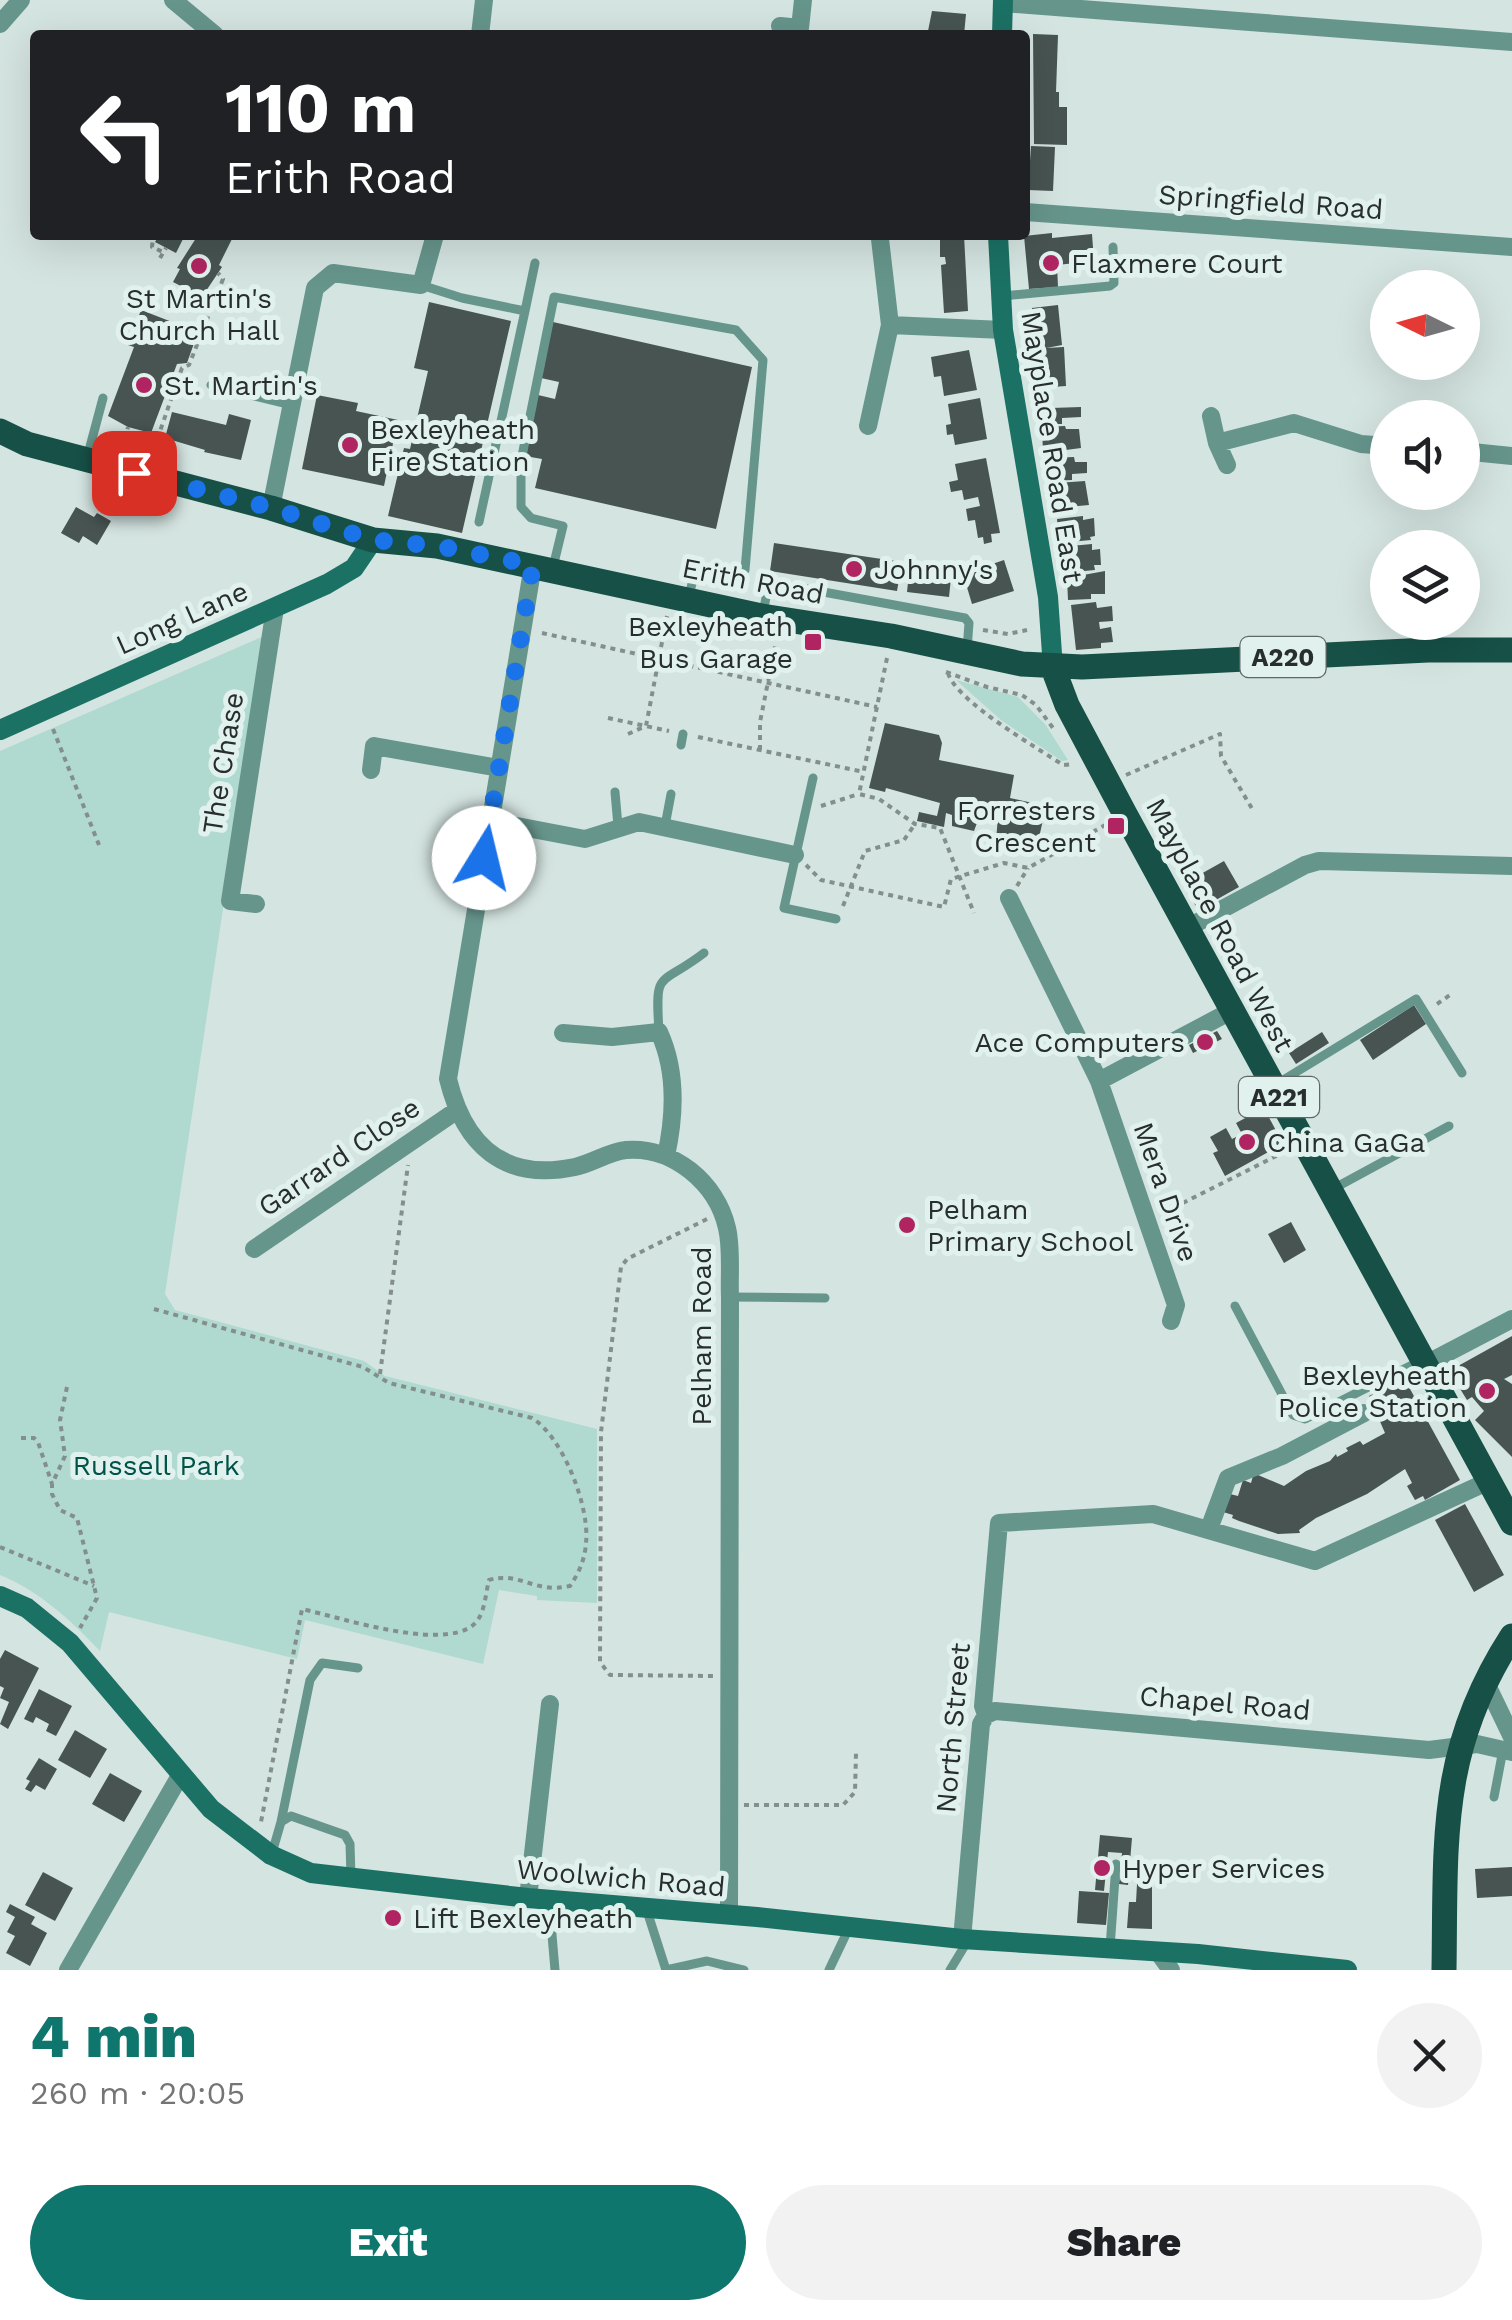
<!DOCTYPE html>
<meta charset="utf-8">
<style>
body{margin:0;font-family:"Work Sans",sans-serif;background:#f2f2f2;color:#202124;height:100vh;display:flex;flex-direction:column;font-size:38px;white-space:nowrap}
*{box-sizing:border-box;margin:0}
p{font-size:32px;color:#757577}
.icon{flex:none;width:55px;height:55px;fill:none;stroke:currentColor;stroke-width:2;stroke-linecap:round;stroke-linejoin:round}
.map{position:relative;height:1970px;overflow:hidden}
.details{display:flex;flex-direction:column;background:#fff;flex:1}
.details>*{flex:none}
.guide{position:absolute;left:30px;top:30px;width:1000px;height:210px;border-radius:10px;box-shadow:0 10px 40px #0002;background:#202124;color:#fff;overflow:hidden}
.needle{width:65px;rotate:275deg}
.controls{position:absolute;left:1370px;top:270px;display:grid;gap:20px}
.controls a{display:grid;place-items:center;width:110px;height:110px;border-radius:50%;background:#fff;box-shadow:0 10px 40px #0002;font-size:50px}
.pin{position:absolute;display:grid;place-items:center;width:85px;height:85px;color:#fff;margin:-42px;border-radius:20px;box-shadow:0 5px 15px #0006}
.me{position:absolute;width:110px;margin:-55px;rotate:9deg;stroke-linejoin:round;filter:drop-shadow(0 0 8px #0008)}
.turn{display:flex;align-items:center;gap:35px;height:210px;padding:0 30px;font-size:45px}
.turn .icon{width:130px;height:130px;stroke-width:2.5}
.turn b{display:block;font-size:70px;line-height:85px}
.round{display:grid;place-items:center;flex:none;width:105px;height:105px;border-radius:52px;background:#f2f2f2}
.overview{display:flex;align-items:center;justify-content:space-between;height:170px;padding:0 30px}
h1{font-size:60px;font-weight:800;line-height:75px;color:#0f766e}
.cta{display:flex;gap:20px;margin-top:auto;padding:20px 30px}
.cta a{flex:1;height:115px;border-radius:60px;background:#0f766e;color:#fff;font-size:40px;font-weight:800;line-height:115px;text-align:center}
.cta a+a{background:#f2f2f2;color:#202124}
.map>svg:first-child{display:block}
.green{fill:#b0d9d0}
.building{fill:#475451}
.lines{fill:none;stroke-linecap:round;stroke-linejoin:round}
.path{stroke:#838f8c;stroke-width:4;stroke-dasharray:5 5;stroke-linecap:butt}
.lane{stroke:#66958c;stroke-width:9}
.street{stroke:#66958c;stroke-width:18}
.secondary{stroke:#1b7164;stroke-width:20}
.primary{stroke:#165047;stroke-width:25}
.route{stroke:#1a73e8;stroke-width:18;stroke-dasharray:0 32.4}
.poi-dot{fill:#b02561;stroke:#e1f1ee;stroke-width:4}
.labels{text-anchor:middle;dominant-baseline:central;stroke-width:10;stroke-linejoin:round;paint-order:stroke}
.shield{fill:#e1f1ee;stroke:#606867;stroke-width:2.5}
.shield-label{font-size:25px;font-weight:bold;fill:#282e2d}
.street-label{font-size:28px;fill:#282e2d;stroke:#e1f1ee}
.poi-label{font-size:28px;fill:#282e2d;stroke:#e1f1ee;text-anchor:start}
.park-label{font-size:28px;fill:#005348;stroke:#e1f1ee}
</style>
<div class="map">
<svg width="1512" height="1970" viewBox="0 0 1512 1970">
<rect width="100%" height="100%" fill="#d4e4e0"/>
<path class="green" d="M264,636L165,1294L175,1310L364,1361L385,1376L597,1429V1603L537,1600V1596L499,1590L483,1664L305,1620L297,1659L109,1612L100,1651C69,1619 41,1592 0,1575V751Z
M956,680L1018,697L1045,724L1068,760L1062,761L1001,720Z"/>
<path class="building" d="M932,11L966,14L964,35H933V32L928,31Z
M1033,34L1058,35L1056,92H1059V107H1067V145L1034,144Z
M1031,146L1055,147L1053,191L1028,190Z
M1052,233V238L1092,234L1094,261L1057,265L1058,287L1029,289L1024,236Z
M159,235H185L176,253L155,242Z
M198,235H234L219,265L222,267L202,297L173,282L180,269L177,268Z
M940,235H964L968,311L944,313L941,265L946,264L945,257H940Z
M429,302L511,321L462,533L388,516L404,448L410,449L428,371L414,368Z
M1058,305L1062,345L1046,348L1064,347L1066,386L1038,388L1037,373H1034L1037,349L1032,308Z
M141,310L198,332L187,363L177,364L151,433L128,427L108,416L134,347L128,345Z
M553,322L752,367L716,529L535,488L542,459L525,456L538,395L555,399L559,382L541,378Z
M969,350L977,390L944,396L941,376L934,377L931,357Z
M317,395L358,403L356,411L398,420L384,486L302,469Z
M980,398L987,439L955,445L953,434L947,435L946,425L951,424L948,404Z
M1038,405H1051V408L1081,407V417L1062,418V424H1039Z
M172,412L226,425L229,414L251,420L241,460L204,452L205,450L165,438Z
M1065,426L1066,429H1079L1081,448L1043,453L1042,427Z
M1074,457L1075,462H1087V473L1072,474V480L1048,481L1050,458Z
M986,458L1000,533L991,534L992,542L984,544L983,537L978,538L975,520L968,521L966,509L980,506L978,497L964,500L962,490L951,492L949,482L958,480L955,464Z
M1085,481L1089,505L1067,507V512L1053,513L1052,491L1058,490L1057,483Z
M76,507L94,517L97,513L111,521L97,545L83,536L79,543L61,533Z
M1083,516V520L1094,518L1095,536L1090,537L1091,540L1059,543L1057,519Z
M774,543L902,562L897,591L770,571Z
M1092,544V550L1100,549L1101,565H1094L1095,570L1062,573L1060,547Z
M1004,560L1014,591L972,604L963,574Z
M910,563L952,568L949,597L907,592Z
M1105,571V594H1091V599L1068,600L1067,578Z
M1096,602L1097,608L1112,606L1113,621L1099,622L1100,629L1111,627L1113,642L1101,643V648L1076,650L1071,605Z
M885,723L939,735L942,743L939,760L1014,775L1010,798L1046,806L1037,847L996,841L998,816L981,812L974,831L952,826V815L946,813L944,827L917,821L919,812L937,816L940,803L886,788L885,792L869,788Z
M1224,861L1239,887L1198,910L1183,884Z
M1414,1005L1426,1024L1373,1060L1360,1040Z
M1217,1031L1222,1039L1193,1053L1189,1045Z
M1322,1032L1329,1043L1296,1064L1289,1053Z
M1264,1108L1283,1144L1225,1176L1213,1153L1218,1151L1210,1137L1226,1128L1232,1139L1242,1134L1236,1123Z
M1291,1222L1306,1250L1284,1263L1268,1234Z
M1512,1336V1375L1504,1379L1512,1384V1457L1475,1420L1484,1411L1472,1397L1467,1400L1449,1371Z
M1404,1378L1460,1480L1425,1500L1423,1496L1415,1500L1407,1486L1412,1483L1405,1469L1367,1494L1316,1518L1299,1530L1300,1533L1278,1534L1239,1521L1232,1518L1233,1515L1223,1512L1230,1494L1238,1496L1243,1480L1251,1483L1253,1476L1258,1475L1284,1486L1306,1471L1330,1461L1336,1454L1337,1457L1348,1451L1346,1448L1360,1441L1363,1445L1385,1433L1369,1396Z
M1465,1504L1504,1575L1474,1592L1435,1520Z
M5,1650L39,1668L8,1729L0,1724L9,1702L0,1698L4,1688L0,1686V1659Z
M39,1689L72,1706L56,1736L46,1731L49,1724L36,1717L33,1723L24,1719Z
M75,1730L107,1749L90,1778L58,1760Z
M39,1758L57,1769L45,1790L36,1785L31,1792L25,1789L30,1781L26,1779Z
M110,1773L142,1791L124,1822L92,1804Z
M1100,1835L1132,1838L1128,1885L1119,1884L1122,1853L1108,1852L1104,1891L1095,1890Z
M1512,1867V1896L1477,1898L1475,1869Z
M43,1872L73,1888L55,1921L25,1905Z
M1137,1884L1152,1885V1929L1127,1928L1129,1902H1136Z
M1079,1891L1109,1893L1106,1925L1077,1923Z
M10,1904L35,1917L31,1924L47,1933L30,1966L6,1953L15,1936L7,1932L15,1917L6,1912Z"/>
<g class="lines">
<path class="path" d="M149,235L153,237L152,247L163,252
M160,258L166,248
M198,308L210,307
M108,435L143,444L159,434L182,368L189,365L223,279L218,273
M125,439L128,427
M983,630L1008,634L1027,630
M542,633L877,707
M887,658L859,794L879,799L915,824L940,828L974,913
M946,672L987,687L1022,695L1036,705L1053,728
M948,673C956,701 1036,747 1063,765L1074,764
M608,718L669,731
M53,729L99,845
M628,734L646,726L667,616
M698,737L864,772
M760,750V722L776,642
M1126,775L1220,734L1221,756L1254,812
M821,806L859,794
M806,865L821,880L944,907L951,879L1004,863L1028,868L1107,824
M1017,886L1028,868
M843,906L865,851L904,840L915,824
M1437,1004L1450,995
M1165,1212L1286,1151
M707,1219L627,1259L621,1267L601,1432L600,1662L610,1675L714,1676
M154,1309L363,1367L389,1383L532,1418C563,1437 590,1507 586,1543C585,1559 579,1573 570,1586C534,1594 520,1571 489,1580C486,1592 485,1608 479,1618C457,1657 339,1617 302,1609L261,1822
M380,1374L408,1165
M67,1387L60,1420L65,1456L52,1484V1494L60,1510L77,1518L97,1598L80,1628
M21,1438H34L38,1442L52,1484
M0,1547L94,1586
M744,1805H843L855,1792L856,1753"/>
<path class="lane" d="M421,285L462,298L525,311L479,522
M1003,296L1110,286L1114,283L1113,247
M525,311L535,263
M211,385L291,405
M87,458L103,398
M553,567L563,526L531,518L521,507V461L554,297L736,330L763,360L745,570C732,583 711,574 695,571L689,596
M763,613L769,582L965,618L969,623L967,650
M681,745L683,734
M813,778L784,908L836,919
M615,792L618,826
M665,826L671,794
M659,1032C655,968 658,988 704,953
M1275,1085L1416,999L1462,1073
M1331,1190L1449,1126
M730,1297L825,1298
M1235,1306L1293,1415L1305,1419L1422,1360
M1494,1797L1503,1750
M281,1822L310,1680L322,1663L358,1668
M272,1853L281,1822L291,1816L345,1835L350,1844L351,1877
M549,1900L555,1970
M647,1911L666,1970
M1110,1948L1116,1864
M666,1970L707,1961L744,1970
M829,1970L849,1928
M950,1970L967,1942"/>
<path class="street" d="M173,0L215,35
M1003,3L1512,42
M0,24L21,0
M780,26L800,28L803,0
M480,35L484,0
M1025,212L1512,247
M880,239L890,325
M1211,416L1217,443
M868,426L890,325L1003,330
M1462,451L1512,456
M1227,465L1217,443L1294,423L1361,444L1388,446
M271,508L315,288L333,273L421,285L435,235
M533,565L448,1079C464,1145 504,1182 575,1167C593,1163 608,1152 626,1150C673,1146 717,1183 727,1228C732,1249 729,1275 730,1297L729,1915
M371,770L374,746L499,768
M490,821L585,839L639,822L795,855
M1009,898L1099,1081L1231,1011
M256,904L230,901L275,608
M1187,928L1305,865L1319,861L1512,866
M563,1033L612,1037L659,1032C677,1071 675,1115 666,1156
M1099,1081L1176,1305L1171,1321
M254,1249L456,1111
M1426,1364L1512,1319
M1209,1529L1228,1478L1282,1456L1364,1413
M1485,1681L1512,1737
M986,1715L995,1711L1429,1750L1477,1744L1512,1752
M528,1898L550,1704
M962,1939L981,1724L986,1715L983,1706L999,1523L1153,1514L1315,1561L1489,1481
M1158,1952L1171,1970
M68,1970L181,1774"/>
<path class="secondary" d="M1002,35L1003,0
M998,235L1003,330L1048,597L1053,668
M0,730L327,584L354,568L373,540
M0,1596L27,1608L70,1643L211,1809L271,1855L311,1873L528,1898L757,1917L962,1939L1198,1954L1347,1970"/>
<path class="primary" d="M0,431L27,444L271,508L373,540L437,546L762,616L891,636L1022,664L1082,667L1428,650H1512
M1053,668L1067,705L1125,814L1512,1523
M1444,1970C1446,1840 1438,1750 1512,1636"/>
</g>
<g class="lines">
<path class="route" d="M134,473L272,508L373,540L438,546L533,565L484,858"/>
</g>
<g class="poi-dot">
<circle cx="1051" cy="263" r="10"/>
<circle cx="199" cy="266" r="10"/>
<circle cx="144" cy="385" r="10"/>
<circle cx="350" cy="445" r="10"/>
<circle cx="854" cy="569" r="10"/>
<rect x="803" y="632" width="20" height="20" rx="5"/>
<rect x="1106" y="816" width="20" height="20" rx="5"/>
<circle cx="1205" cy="1042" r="10"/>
<circle cx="1247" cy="1142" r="10"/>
<circle cx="907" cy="1225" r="10"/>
<circle cx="1487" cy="1391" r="10"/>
<circle cx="1102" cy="1868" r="10"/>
<circle cx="393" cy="1918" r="10"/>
</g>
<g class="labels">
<g class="shield">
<rect x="1240.5" y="637" width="85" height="40" rx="8"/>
<rect x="1239" y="1077" width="80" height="40" rx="8"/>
</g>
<g class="shield-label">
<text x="1283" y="657">A220</text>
<text x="1279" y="1097">A221</text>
</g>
<g class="street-label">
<text transform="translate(1271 202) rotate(4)">Springfield Road</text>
<text transform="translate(1052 447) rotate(81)">Mayplace Road East</text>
<text transform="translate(753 581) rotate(11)">Erith Road</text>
<text transform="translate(182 618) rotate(-24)">Long Lane</text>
<text transform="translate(223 763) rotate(-81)">The Chase</text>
<text transform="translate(1220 925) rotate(62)">Mayplace Road West</text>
<text transform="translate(339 1157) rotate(-34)">Garrard Close</text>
<text transform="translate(1166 1192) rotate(71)">Mera Drive</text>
<text transform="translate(701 1336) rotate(-90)">Pelham Road</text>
<text transform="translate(1225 1703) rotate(5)">Chapel Road</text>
<text transform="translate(953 1728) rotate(-85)">North Street</text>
<text transform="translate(621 1878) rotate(5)">Woolwich Road</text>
</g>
<g class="poi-label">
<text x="1071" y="263">Flaxmere Court</text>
<text x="199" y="298" text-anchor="middle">St Martin's<tspan x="199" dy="32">Church Hall</tspan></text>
<text x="164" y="385">St. Martin's</text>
<text x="370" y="429">Bexleyheath<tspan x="370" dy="32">Fire Station</tspan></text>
<text x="874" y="569">Johnny's</text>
<text x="793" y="626" text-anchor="end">Bexleyheath<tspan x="793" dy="32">Bus Garage</tspan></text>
<text x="1096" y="810" text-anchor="end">Forresters<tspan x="1096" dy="32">Crescent</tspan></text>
<text x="1185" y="1042" text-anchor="end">Ace Computers</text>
<text x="1267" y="1142">China GaGa</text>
<text x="927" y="1209">Pelham<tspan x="927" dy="32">Primary School</tspan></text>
<text x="1467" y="1375" text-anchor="end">Bexleyheath<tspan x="1467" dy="32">Police Station</tspan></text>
<text x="1122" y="1868">Hyper Services</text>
<text x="413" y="1918">Lift Bexleyheath</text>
</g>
<g class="park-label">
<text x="156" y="1465">Russell Park</text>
</g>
</g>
</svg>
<div class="controls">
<a><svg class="needle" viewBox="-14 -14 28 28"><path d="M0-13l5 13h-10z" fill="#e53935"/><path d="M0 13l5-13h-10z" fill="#757577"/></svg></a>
<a><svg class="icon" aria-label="sound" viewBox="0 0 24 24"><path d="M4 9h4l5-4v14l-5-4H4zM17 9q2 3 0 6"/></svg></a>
<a><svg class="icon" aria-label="layers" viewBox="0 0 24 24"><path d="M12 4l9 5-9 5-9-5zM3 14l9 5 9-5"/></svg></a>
</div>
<div class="pin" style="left:134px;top:473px;background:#d93025"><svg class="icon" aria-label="arrive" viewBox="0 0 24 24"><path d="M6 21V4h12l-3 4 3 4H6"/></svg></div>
<svg class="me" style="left:484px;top:858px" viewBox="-20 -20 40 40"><circle r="19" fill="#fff"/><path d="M0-13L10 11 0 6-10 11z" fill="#1a73e8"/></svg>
<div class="guide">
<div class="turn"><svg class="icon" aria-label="left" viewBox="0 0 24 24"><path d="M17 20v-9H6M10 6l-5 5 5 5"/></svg><div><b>110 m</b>Erith Road</div></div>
</div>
</div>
<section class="details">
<div class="overview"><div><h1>4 min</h1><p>260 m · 20:05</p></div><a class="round"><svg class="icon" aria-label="close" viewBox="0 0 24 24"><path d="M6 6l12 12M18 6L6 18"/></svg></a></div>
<div class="cta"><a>Exit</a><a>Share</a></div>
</section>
